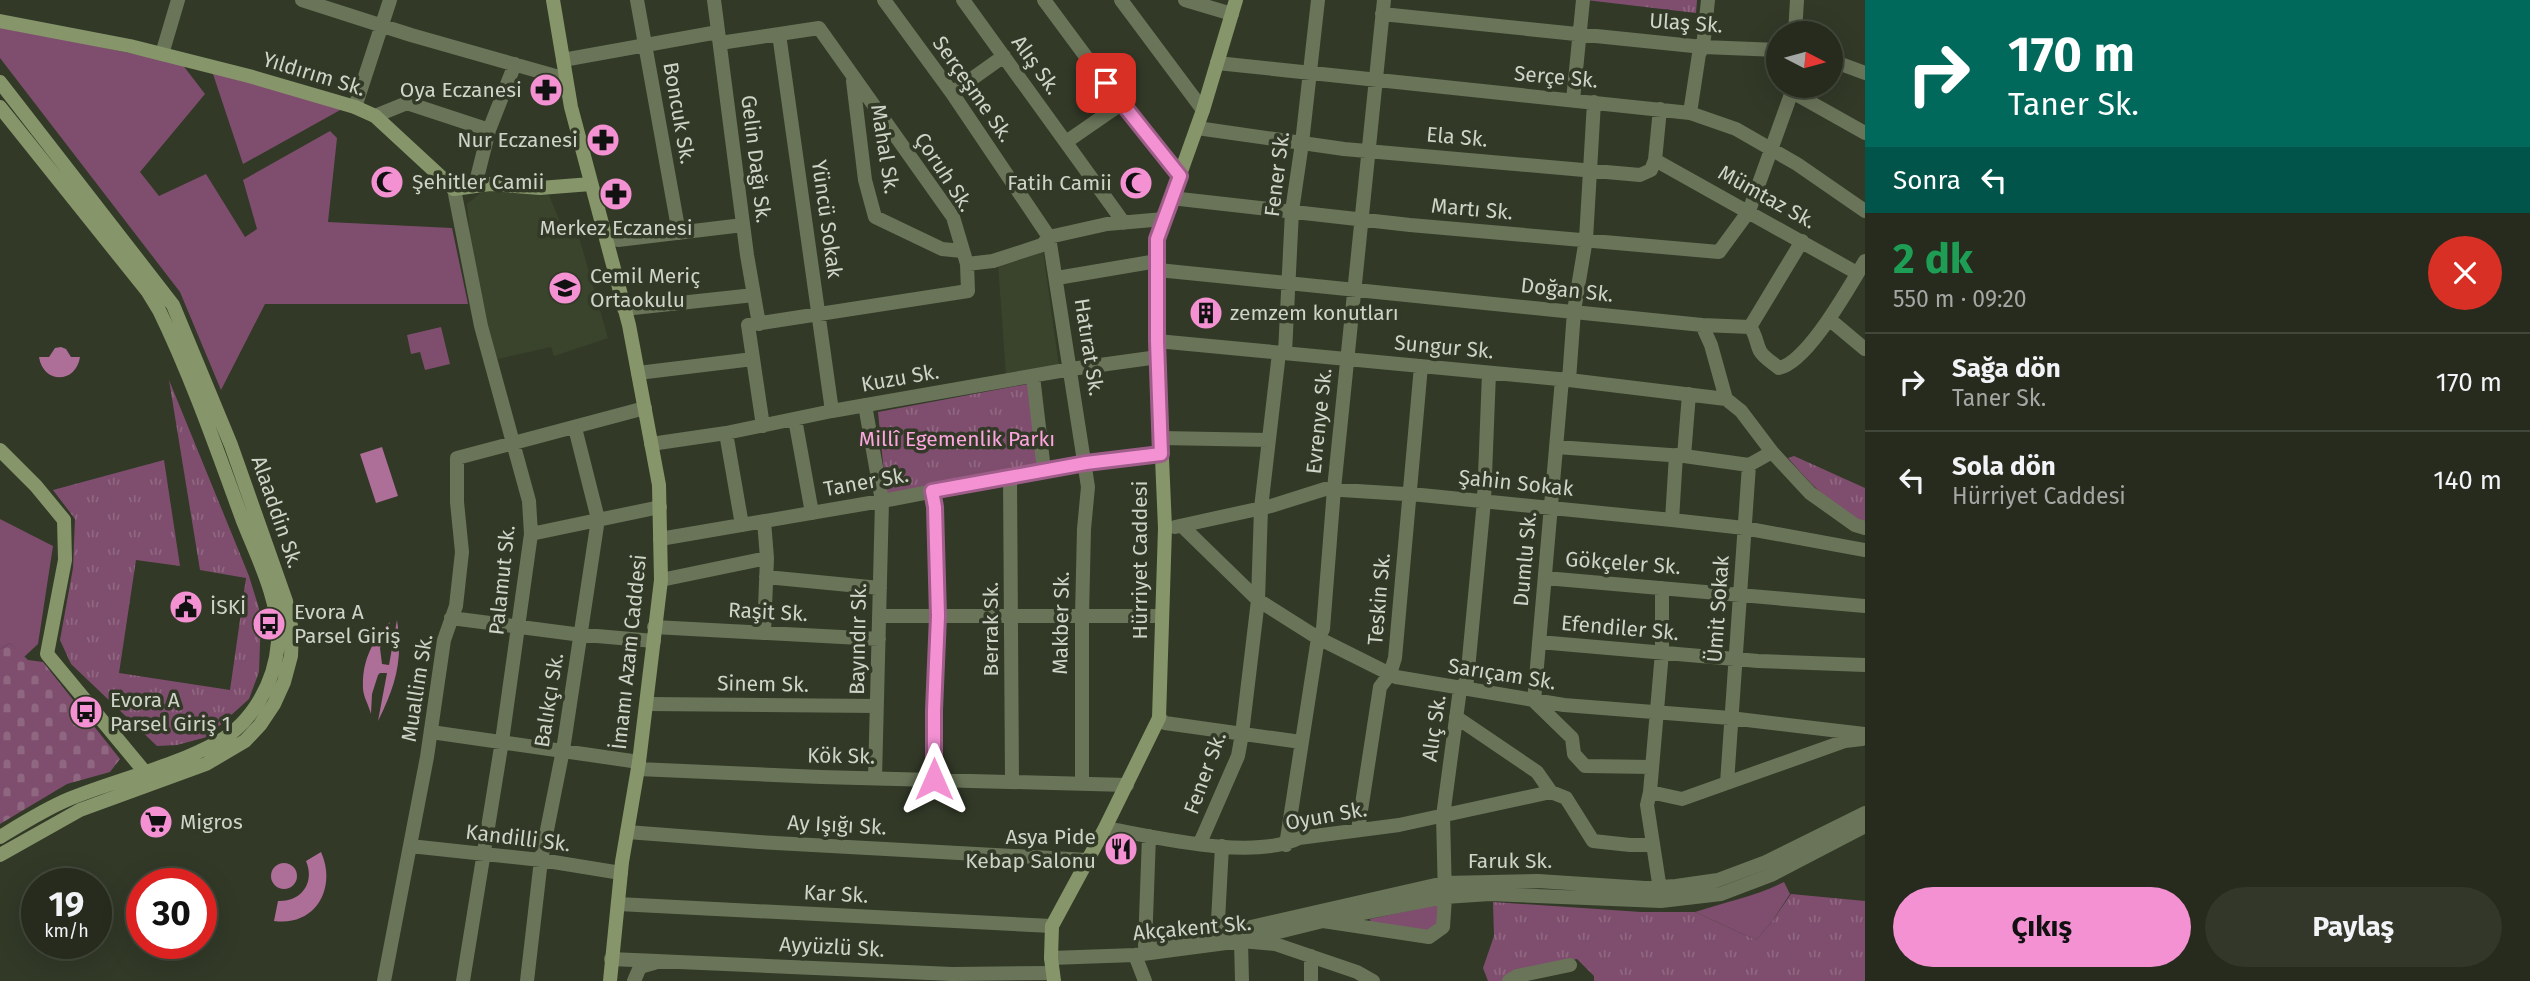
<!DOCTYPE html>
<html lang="tr">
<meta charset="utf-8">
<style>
body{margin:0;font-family:"Fira Sans",sans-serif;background:#32372a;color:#f1f3f6;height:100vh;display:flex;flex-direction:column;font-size:26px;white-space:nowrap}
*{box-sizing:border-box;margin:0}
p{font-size:23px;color:#a4a7a4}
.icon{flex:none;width:38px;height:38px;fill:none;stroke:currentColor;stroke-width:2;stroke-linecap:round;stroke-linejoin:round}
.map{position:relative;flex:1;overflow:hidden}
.drawer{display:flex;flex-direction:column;background:#262b1d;width:665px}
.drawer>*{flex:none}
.top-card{background:#00695c;color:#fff;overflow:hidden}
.needle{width:46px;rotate:96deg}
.tools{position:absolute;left:1766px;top:21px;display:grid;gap:14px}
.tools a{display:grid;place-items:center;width:77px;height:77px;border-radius:50%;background:#262b1d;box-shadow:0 7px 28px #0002,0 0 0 2px #42473b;font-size:35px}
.speed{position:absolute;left:21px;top:868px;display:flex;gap:14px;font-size:35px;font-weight:700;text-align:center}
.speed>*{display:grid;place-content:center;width:91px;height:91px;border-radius:50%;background:#262b1d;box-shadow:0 7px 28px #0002,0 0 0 2px #42473b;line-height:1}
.speed small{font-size:18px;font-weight:400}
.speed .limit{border:10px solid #d22;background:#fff;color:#111}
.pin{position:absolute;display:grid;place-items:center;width:60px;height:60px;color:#fff;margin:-30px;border-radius:14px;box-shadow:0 4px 10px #0006}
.me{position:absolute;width:77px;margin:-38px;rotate:0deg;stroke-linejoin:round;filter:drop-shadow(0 0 5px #0008)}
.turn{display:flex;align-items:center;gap:24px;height:147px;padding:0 28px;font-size:32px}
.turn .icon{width:91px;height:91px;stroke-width:2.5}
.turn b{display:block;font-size:49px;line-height:60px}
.then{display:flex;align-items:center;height:66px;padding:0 28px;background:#0003;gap:14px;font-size:26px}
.round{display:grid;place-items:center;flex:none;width:74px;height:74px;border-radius:37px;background:#32372a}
.overview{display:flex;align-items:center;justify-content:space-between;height:119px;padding:0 28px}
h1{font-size:42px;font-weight:700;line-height:52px;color:#1e9e55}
.primary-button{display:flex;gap:14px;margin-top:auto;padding:14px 28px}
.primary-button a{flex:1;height:80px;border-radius:42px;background:#f491d3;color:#111;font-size:28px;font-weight:700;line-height:80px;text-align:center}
.primary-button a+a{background:#32372a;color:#f1f3f6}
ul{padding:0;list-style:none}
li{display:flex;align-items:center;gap:21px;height:98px;padding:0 28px;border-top:2px solid #42473b}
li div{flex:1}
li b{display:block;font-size:26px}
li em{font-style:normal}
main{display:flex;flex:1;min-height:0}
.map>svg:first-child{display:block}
.built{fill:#3a432b}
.grass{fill:#7f4e6e}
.cemetery{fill:url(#cemetery-stones)}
.park{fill:url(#park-tufts)}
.water{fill:#ad6e97}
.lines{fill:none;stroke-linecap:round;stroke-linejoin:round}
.street{stroke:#6a7459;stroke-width:14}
.secondary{stroke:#86966a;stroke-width:14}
.route-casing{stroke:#9f5e89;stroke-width:18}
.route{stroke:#f491d3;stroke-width:12}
.labels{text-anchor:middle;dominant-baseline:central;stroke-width:7;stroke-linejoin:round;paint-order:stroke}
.street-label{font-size:21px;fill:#cfd4c8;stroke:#323927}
.poi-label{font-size:21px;fill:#cfd4c8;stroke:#323927;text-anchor:start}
.park-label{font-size:21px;fill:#fda5de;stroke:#323927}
</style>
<main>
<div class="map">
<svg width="1865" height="981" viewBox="0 0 1865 981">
<defs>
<pattern id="cemetery-stones" width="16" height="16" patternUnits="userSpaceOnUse" patternTransform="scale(1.75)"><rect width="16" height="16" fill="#7f4e6e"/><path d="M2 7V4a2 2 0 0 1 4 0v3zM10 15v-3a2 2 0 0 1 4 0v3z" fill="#906781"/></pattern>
<pattern id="park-tufts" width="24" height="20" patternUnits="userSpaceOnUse" patternTransform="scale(1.75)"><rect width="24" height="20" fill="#7f4e6e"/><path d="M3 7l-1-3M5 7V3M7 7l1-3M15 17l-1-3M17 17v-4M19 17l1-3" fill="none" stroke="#906781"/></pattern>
</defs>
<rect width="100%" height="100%" fill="#323927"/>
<path class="built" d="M484,190L549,195L562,227L575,223L608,338L554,356L551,347L494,360L472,257L467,204Z
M1043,251L1059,366L1006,376L998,265Z"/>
<path class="grass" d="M0,26L182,64L205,94L140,172L159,196L206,174L245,237L257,229L243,180L330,131L337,138L328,222L452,228L468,304H265L221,390L180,292L0,58Z
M212,71L342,109L243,164Z
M441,327L450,364L425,370L420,352L411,354L407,335Z
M0,519L53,546L38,644L24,657L10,643L0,649Z
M1784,882L1790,894L1771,923L1756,940L1695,912C1725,902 1756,896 1784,882Z
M1440,904L1439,925L1429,933L1371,925L1370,919Z"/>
<path class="cemetery" d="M10,643L28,660L43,662L120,759L110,772L67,784L0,824V649Z"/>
<path class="park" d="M1586,0H1697L1696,13Z
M169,380L249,576L261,615L259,672L249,699L207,737L177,745L157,746L71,664L60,640L73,568L75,519L53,490L164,460L180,566L136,560L119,673L230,690L246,578L200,570Z
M1028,384L1038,465L886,494L878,412Z
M1794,456L1865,488V522C1834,510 1809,482 1788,458Z
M1791,894L1865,901V981H1594V976L1577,959L1520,971L1503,981H1488L1483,968L1494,936L1493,902L1641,912H1695L1756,940L1771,923Z"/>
<path class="water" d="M61,347L66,349L71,357H80C76,384 43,384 39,357H49L55,348Z
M382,447L398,496L376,503L360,454Z
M397,620C403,660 396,685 378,721L387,673H380L378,675L372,694L371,714C369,706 363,696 363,688C362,661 372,641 390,622L380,648L382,664L389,665Z
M321,852C337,887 316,927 274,921L278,901C302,902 315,882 306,861Z
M271 876a13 13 0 1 1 26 0a13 13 0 1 1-26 0Z"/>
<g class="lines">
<path class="street" d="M302,0L411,35L566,79
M637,0L679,233
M714,0L747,255L759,324
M884,0L952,93L1049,237L1088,487L1084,529L1082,616V783
M963,0L1124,223
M1044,0L1121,104L1180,176
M1121,0L1203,110
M1185,0L1232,14
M1382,14L1703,47L1778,50
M1795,33L1797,0
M779,34L832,411
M720,43L819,28L953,217L967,264L968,291L748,325L763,426
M162,54L178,0
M563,60L718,32
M1830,60L1865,73
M1217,63L1690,113L1736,129L1797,164L1865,211
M853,81L865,180L875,217L942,249L962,251
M1792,92L1865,133
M952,93L1004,56
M1573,100L1583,0
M355,107L390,0
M1690,113L1699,54L1703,47L1708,0
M375,116L407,103L489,130
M1197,128L1344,149L1640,175L1651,170L1655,160L1660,109
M1066,142L1121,104
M1655,160L1857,273
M475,186L489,130L515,64
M454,189L481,326L529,501L531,534L502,741L463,981
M1171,198L1410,225L1719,252L1749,211L1794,86
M605,234L618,240L743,225
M967,264L993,261L1042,245L1049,237L1107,224L1164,219
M1158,270L1702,325L1711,345L1726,399L1741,411L1772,452L1810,493L1855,525L1865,528
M1057,278L1157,261
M624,309L754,295
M1829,319L1865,349
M1702,325L1750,327L1802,241
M1750,327C1756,334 1756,343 1760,351C1764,358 1773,363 1779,368C1808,362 1849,287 1865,261
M1157,341L1569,380L1726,399
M1285,353L1292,211L1302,143L1318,0
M638,373L753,359
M1033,376L1044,470
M1562,379L1534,701L1572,738L1574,754L1585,766L1652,767
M1569,380L1574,311L1586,239L1594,102
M865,405L882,501L875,778
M795,419L812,513
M726,433L742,525
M1161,438L1269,440
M651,444L726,433L832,411L1071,369L1158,357
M1556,447L1684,456L1749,465
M1684,456L1689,394
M1010,476L1012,781
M932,491L935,507L938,616L934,710L935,779
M1672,520L1676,455
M764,521L767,558L764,633
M1182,526L1258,600L1318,638L1396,677L1564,705L1730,718L1865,734
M1175,527L1271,506L1325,489L1421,495L1672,520L1744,528L1865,550
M531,534L660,507
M660,539L893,499L1044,470L1161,454
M766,577L880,588
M1545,578L1865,606
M661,580L767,558
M880,616H1162
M451,618L574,634L654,641
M654,627L879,639
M1539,642L1758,661L1865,665
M647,704L877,706
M1456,717L1537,772L1551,792
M1159,718L1165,723L1301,742
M431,732L639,762
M638,769L821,777L1127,785
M1727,783L1749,465L1772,452
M1551,792L1566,798L1593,841L1630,845H1653
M1650,792L1682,799L1845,741L1862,739
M1105,828C1155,837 1254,861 1299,838L1399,825L1551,792
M1358,830L1380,687L1390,674L1395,658L1421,366
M627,832L759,842L1088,860
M1200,843L1238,756L1242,734L1258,600L1261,508L1279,353
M1286,845L1318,638L1323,629L1334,489L1384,0
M410,846L541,860L621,873
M1222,846L1218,921L1223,932L1241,941L1242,981
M1661,896L1647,805L1650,792L1662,652V588
M618,904L1052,926
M1323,921L1429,937L1443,927L1445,897L1443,816L1460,689L1467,680L1484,501L1489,373
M1145,940L1242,929L1444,883L1538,881L1645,888L1676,886L1718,880L1766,862L1865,813
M1241,941L1323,921L1445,897L1490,894L1661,901L1721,894L1771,875L1865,826
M1145,946L1149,836
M1135,955L1145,981
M1051,958L1135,955L1241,941L1275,944L1357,972L1373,981
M611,959L952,974L1051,973
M384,981L427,757L444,640L456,606L462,552L457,502V458L645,408
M527,981L541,860L563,750L598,519L575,428
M634,981L640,967L654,963
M1311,981V956
M1509,981L1517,976L1570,965"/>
<path class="secondary" d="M553,0L571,107L629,325L659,485L661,580L639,762L622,862L610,981
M0,21L130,46L249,76L355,107L375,116L454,189L490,184L540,188L591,184
M0,82L173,305L231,445L286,601L292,631L291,656L284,682L274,704L260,725L245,741L206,764L80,810L0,855
M0,107L148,292L159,310C192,378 217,450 243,521C258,559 280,601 278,642C275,682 253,722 218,742C171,768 118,779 69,799C45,809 23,823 0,837
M0,450L36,486L64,520L65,560L47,654L149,777
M1054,981L1051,958L1052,926L1105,828L1159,718L1165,528L1157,341V239L1203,110L1236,0"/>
</g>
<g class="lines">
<defs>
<path id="route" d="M934,779V710L938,616L935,507L932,491L1086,463L1161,454L1157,341V239L1180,176L1106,83"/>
</defs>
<use href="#route" class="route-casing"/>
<use href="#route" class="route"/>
</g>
<defs>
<symbol id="pharmacy-disc" viewBox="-11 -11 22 22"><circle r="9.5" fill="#f491d3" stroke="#323927"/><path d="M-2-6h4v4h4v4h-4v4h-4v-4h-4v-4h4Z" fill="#111"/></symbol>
<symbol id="mosque-disc" viewBox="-11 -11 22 22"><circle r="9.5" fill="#f491d3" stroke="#323927"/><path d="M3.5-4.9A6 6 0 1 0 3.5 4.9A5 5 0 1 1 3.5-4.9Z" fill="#111"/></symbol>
<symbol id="school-disc" viewBox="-11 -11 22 22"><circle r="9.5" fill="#f491d3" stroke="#323927"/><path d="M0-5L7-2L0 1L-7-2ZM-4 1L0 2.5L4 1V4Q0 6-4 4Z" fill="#111"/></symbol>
<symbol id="building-disc" viewBox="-11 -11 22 22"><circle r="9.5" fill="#f491d3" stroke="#323927"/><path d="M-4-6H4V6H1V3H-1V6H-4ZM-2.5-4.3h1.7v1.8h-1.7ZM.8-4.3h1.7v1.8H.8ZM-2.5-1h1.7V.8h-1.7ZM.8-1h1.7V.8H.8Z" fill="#111"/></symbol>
<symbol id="civic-disc" viewBox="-11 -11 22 22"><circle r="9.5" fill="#f491d3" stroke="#323927"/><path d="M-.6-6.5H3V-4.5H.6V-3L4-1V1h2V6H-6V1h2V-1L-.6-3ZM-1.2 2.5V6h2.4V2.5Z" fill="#111"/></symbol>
<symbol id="bus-disc" viewBox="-11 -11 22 22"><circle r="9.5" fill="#f491d3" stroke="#323927"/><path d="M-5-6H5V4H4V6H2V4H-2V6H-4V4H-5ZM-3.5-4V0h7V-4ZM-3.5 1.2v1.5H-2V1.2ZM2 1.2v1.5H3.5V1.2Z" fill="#111"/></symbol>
<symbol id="supermarket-disc" viewBox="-11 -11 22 22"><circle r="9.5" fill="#f491d3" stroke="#323927"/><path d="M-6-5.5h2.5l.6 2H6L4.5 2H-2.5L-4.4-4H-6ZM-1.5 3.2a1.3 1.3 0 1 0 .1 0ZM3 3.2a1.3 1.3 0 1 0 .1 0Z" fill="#111"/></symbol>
<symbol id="restaurant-disc" viewBox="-11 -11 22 22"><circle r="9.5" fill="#f491d3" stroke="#323927"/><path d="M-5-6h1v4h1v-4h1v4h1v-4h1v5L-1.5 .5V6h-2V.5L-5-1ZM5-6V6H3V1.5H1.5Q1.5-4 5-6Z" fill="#111"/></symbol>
</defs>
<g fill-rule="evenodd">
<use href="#pharmacy-disc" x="527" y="71" width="38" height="38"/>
<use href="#pharmacy-disc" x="584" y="121" width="38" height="38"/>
<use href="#mosque-disc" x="368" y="163" width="38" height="38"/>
<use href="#mosque-disc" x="1117" y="164" width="38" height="38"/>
<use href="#pharmacy-disc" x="597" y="175" width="38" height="38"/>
<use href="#school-disc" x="546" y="269" width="38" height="38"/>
<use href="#building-disc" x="1187" y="294" width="38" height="38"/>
<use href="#civic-disc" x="167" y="588" width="38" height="38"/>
<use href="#bus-disc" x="250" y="605" width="38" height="38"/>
<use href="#bus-disc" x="67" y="693" width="38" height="38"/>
<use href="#supermarket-disc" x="137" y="803" width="38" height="38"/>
<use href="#restaurant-disc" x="1102" y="830" width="38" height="38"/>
</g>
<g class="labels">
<g class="street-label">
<text transform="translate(1686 23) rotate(4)">Ulaş Sk.</text>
<text transform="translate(1036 65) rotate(54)">Alış Sk.</text>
<text transform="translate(314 74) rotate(17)">Yıldırım Sk.</text>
<text transform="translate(1556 77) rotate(5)">Serçe Sk.</text>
<text transform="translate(973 89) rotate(55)">Serçeşme Sk.</text>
<text transform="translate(679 113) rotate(80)">Boncuk Sk.</text>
<text transform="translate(1457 137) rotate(5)">Ela Sk.</text>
<text transform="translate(885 149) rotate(81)">Mahal Sk.</text>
<text transform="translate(756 159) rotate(83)">Gelin Dağı Sk.</text>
<text transform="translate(944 172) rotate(57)">Çoruh Sk.</text>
<text transform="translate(1277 174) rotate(-83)">Fener Sk.</text>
<text transform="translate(1767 197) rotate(29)">Mümtaz Sk.</text>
<text transform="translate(1472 209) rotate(5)">Martı Sk.</text>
<text transform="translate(827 219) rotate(82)">Yüncü Sokak</text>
<text transform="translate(1567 290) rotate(6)">Doğan Sk.</text>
<text transform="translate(1089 347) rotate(81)">Hatırat Sk.</text>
<text transform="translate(1444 347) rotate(5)">Sungur Sk.</text>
<text transform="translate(900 378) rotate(-10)">Kuzu Sk.</text>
<text transform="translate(1319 421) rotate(-84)">Evrenye Sk.</text>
<text transform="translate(866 482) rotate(-10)">Taner Sk.</text>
<text transform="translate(1516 483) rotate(6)">Şahin Sokak</text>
<text transform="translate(277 512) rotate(71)">Alaaddin Sk.</text>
<text transform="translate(1525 559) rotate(-85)">Dumlu Sk.</text>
<text transform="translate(1140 560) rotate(-90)">Hürriyet Caddesi</text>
<text transform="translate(1623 563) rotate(4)">Gökçeler Sk.</text>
<text transform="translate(502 580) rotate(-84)">Palamut Sk.</text>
<text transform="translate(1379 599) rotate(-85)">Teskin Sk.</text>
<text transform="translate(1718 609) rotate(-86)">Ümit Sokak</text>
<text transform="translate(768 612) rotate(3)">Raşit Sk.</text>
<text transform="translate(1061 623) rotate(-89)">Makber Sk.</text>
<text transform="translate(1620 628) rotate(5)">Efendiler Sk.</text>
<text transform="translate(991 629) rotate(-90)">Berrak Sk.</text>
<text transform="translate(858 639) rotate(-89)">Bayındır Sk.</text>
<text transform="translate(629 652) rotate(-84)">İmamı Azam Caddesi</text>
<text transform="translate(1502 674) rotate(9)">Sarıçam Sk.</text>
<text transform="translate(763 684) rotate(1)">Sinem Sk.</text>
<text transform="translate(417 688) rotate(-81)">Muallim Sk.</text>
<text transform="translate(549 700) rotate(-81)">Balıkçı Sk.</text>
<text transform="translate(1434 728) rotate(-82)">Alıç Sk.</text>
<text transform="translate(841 756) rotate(1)">Kök Sk.</text>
<text transform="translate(1205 773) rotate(-70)">Fener Sk.</text>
<text transform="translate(1326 816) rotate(-10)">Oyun Sk.</text>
<text transform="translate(837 825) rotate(3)">Ay Işığı Sk.</text>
<text transform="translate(518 838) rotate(7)">Kandilli Sk.</text>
<text x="1510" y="861">Faruk Sk.</text>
<text transform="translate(836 894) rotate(3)">Kar Sk.</text>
<text transform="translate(1192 928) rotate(-5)">Akçakent Sk.</text>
<text transform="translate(832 947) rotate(3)">Ayyüzlü Sk.</text>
</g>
<g class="poi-label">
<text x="522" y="90" text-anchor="end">Oya Eczanesi</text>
<text x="578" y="140" text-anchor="end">Nur Eczanesi</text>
<text x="412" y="182">Şehitler Camii</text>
<text x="1112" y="183" text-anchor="end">Fatih Camii</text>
<text x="616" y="228" text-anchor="middle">Merkez Eczanesi</text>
<text x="590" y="276">Cemil Meriç<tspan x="590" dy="24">Ortaokulu</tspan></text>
<text x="1230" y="313">zemzem konutları</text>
<text x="210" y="607">İSKİ</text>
<text x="294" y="612">Evora A<tspan x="294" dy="24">Parsel Giriş</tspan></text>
<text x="110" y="700">Evora A<tspan x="110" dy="24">Parsel Giriş 1</tspan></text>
<text x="180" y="822">Migros</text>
<text x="1096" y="837" text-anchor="end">Asya Pide<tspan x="1096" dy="24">Kebap Salonu</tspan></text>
</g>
<g class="park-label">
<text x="957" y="439">Millî Egemenlik Parkı</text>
</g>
</g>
</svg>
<div class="tools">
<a><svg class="needle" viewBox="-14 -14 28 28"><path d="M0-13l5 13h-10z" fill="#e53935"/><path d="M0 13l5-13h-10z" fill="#a4a7a4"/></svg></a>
</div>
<div class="speed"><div>19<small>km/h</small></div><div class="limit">30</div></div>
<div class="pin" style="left:1106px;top:83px;background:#d93025"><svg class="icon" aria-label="arrive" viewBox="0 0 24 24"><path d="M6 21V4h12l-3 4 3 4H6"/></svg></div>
<svg class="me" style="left:934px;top:779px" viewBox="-20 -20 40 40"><path d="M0-17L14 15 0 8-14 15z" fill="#f491d3" stroke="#fff" stroke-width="4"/></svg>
</div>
<section class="drawer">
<div class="top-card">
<div class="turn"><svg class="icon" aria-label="right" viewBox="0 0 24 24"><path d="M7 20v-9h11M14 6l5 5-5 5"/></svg><div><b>170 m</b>Taner Sk.</div></div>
<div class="then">Sonra<svg class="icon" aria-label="left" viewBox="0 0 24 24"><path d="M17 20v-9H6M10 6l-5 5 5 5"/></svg></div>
</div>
<div class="overview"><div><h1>2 dk</h1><p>550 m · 09:20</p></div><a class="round" style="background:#d93025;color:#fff"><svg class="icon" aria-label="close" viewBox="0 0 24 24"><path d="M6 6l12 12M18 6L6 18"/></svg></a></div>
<ul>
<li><svg class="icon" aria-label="right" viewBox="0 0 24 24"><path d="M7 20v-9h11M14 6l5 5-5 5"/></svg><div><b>Sağa dön</b><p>Taner Sk.</p></div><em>170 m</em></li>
<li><svg class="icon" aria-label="left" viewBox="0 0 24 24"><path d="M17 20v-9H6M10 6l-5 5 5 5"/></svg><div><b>Sola dön</b><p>Hürriyet Caddesi</p></div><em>140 m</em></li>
</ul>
<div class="primary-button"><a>Çıkış</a><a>Paylaş</a></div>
</section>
</main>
